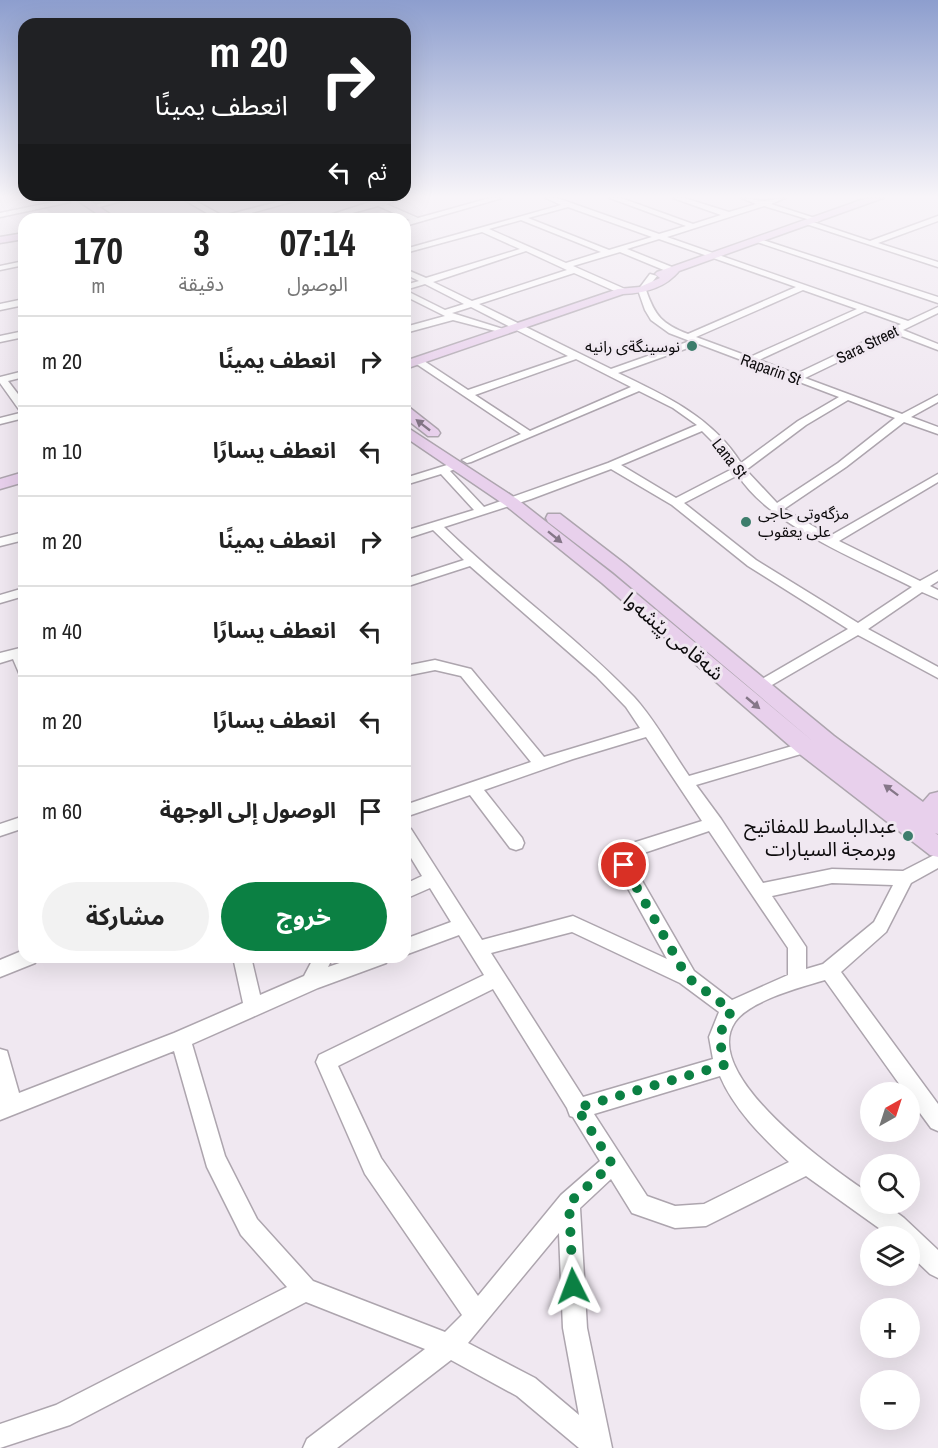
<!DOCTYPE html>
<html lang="ar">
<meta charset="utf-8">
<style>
body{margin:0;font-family:"Archivo Narrow","Noto Sans Arabic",sans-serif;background:#f2f2f2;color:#222;direction:rtl;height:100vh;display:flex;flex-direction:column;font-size:22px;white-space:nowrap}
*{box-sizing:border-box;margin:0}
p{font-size:20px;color:#767676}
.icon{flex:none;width:33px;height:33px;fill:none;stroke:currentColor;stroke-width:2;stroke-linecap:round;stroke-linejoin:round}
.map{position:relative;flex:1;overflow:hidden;direction:ltr}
.drawer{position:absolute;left:18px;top:213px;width:393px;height:750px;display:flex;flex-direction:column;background:#fff;border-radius:18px;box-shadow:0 6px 24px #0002;direction:rtl}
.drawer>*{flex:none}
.guide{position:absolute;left:18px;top:18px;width:393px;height:183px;border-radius:18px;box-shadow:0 6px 24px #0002;direction:rtl;background:#202124;color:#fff;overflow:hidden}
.needle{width:39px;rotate:39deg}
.fabs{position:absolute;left:860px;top:1082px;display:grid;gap:12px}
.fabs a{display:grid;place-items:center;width:60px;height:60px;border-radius:50%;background:#fff;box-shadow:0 6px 24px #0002;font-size:30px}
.pin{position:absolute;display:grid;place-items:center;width:51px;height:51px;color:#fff;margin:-26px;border:3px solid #fff;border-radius:50%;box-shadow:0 2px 6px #0007}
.me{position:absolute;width:66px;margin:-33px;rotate:357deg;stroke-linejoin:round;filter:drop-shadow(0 0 4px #0008)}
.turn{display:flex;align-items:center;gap:21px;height:126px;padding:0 24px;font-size:27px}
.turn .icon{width:78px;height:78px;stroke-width:2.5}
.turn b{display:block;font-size:42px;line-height:51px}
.then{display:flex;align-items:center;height:57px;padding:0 24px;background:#0003;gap:12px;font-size:22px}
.eta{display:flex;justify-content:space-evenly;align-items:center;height:102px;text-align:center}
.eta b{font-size:36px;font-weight:700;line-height:42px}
.button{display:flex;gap:12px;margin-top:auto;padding:12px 24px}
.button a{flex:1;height:69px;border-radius:36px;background:#0b8043;color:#fff;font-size:24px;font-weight:700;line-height:69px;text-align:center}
.button a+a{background:#f2f2f2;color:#222}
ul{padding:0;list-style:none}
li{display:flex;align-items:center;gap:18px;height:90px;padding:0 24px;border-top:2px solid #e0e0e0}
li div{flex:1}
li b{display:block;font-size:22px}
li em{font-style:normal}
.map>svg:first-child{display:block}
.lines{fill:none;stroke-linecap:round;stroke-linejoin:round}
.street-casing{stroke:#ada5ae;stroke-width:3}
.secondary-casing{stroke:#ada5ae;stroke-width:3}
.street{fill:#fff;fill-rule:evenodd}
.secondary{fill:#e8d0ec;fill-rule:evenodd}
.oneway{fill:#857788}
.route{stroke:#0b8043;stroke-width:10;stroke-dasharray:0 18}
.poi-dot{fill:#3d7d6c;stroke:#f0e8f1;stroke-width:2}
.labels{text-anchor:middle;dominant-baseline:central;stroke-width:6;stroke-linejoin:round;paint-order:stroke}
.far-street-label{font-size:16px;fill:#0d0b0d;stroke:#f0e8f1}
.far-poi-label{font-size:16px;fill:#0d0b0d;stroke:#f0e8f1;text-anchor:end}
.street-label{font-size:20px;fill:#0d0b0d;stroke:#f0e8f1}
.poi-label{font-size:20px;fill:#0d0b0d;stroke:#f0e8f1;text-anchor:end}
</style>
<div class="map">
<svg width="938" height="1448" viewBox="0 0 938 1448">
<rect width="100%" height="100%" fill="#f0e8f1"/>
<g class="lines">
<defs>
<path id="street" d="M119,198H133L92,209L88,207Z
M181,198H190L223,216L292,198H305L230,219H217Z
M392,198H405L386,204L418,218L490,198H502L405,226V222L410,220L378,206L330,219H318L373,201Z
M546,198H557L659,234L686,226L610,198H621L693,224L721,215L673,198H684L729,212L756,204L742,198L764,201L785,198L771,204L821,220L817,222L764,206L667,237L908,321L938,307V313L903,330L938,344V350L896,334L805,378L902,414L938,395V402L911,417L938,427V434L904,422L846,467L784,509L830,536L938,474V482L839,541L920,581L938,571V581L930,586L938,590V599L922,592L868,629L938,667V678L858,635L765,689H755L753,686L755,683L848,629L748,566L672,505L611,469L531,499L444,527C505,586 575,636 634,697C655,720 671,750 689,776L813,740L818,741L821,745L818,749L696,785L721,819L763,883L832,869L903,871L938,853V868L911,883L886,932L841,972L938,1104V1131L931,1128L909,1098V1092H905L825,980C801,987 749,1001 735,1022C699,1075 834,1170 870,1194V1203H884L904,1218L938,1250V1278L930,1274L909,1254V1236H890L806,1176L706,1226L675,1228L632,1213L611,1179L580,1208L587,1328L612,1448H579L517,1396L451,1360L337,1448H303L307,1439L425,1349L306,1302L70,1425L0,1448V1424L56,1405L287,1287L241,1235L207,1167L174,1051L0,1120V1049L7,1051L19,1093L174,1033L243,1003L233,957H251L260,995L304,976L314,957H333L328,967L357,957H388L386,963L318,988L192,1044L225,1156L257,1219L313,1281L445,1332L462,1315L365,1174L316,1062L319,1055L484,975L459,935L405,955V939L451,922L430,888L405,899V884L422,876L405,848V828L411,829L482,940L573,916L667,959L615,865L616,856L623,846L702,821L646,737L573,759L484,790L522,838L524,843L522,848L516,850L510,848L470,795L405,817V805L531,762L461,676L435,670L405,676V666L435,660L471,669L544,757L640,728L626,707L596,676L470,566L405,587V579L464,560L433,530L405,539V531L474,510L441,474L405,485V478L447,465H455V469L450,471L484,507L608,463L697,425L673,408L639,391L471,462L467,463L462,460L521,434L415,363V359H421L468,390L568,356L471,307L452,313L503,329V333L453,320L405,333V327L445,316L405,296V285L419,281L405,274V269L426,278L520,249L482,232L405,253V249L561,205ZM568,207L652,237L609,250L528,218ZM521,220L601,252L566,263L489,229ZM659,239L796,287L688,334C662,324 655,316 646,290L657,276L650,274L638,290L645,310L651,320L669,333L690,341L611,369L479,304L574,273L619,293H625V289L573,266L620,252L671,273H677V269L627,249ZM526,251L567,270L472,301L433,282ZM425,284L464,304L445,310L405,290ZM803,290L857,309L750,357L696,337ZM865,311L901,324L796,374L759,360ZM699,344L839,397L798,421L741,463C712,417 666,396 618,373ZM576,359L631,387L530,431L475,395ZM848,400L895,418L838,463L777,503L746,470L806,425ZM702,431L725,454L734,468L676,498L621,465ZM738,475C769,525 859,560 912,587L858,623L756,560L684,503ZM709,831L788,948V975L732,1000L694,971L633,865L635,856ZM832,883L893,885L874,922L823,964L806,969V947L772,896ZM572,932L680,983L719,1012L709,1037L713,1059L583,1097L491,953ZM493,989L567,1108L570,1116L573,1117L600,1161L561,1195L478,1296L381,1158L338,1066ZM720,1076C734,1109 762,1137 789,1162L704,1204L675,1206L647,1196L594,1114ZM559,1233L563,1328L579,1415L535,1378L468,1343Z
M68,199L70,202L0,217V213Z
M938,216V221L878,243L938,262V267L803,223L810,221L870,241Z
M757,238L938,297V303L757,242Z
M24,261V265L0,270V266Z
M24,299V305L0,310V304Z
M24,331V337L0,342V336Z
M24,371V377L8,381L24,402V418L0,424V418L24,412L20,411L0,383V377Z
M24,532V540L0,546V538Z
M24,588V596L0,603V595Z
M24,647V675L19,673L13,659L0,663V653Z
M24,816V828L0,836V824Z
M24,950V957H37L35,963L0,977V960Z"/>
<path id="secondary" d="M74,198H86L117,219H105Z
M867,198H883L679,271C665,288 645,293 623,294L405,369V361L618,289L640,287L660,278L655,274L657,272Z
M24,233V239L0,243V237Z
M405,407L410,408L438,430L440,433L438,436H428L405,418Z
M405,426L517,499L614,575L815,743L613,572L548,522L546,518L548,514H560L625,564L834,736L923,802L930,794L938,792V834L935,833L938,835V857L930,855L797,752L602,583L505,505L405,437Z
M24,472V482L0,489V479Z"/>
</defs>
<use href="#street" class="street-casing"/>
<use href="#secondary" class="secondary-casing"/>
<use href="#street" class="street"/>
<use href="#secondary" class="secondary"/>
</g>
<defs><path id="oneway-solid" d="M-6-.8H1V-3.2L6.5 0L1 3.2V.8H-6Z" transform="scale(1.5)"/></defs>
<g class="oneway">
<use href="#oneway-solid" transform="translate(423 425) rotate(-142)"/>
<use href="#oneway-solid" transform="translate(555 537) rotate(39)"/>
<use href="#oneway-solid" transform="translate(753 703) rotate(40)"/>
<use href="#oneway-solid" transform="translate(891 790) rotate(-143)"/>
</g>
<linearGradient id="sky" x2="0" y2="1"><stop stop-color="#8d9ece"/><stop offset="0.49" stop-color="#f8f5f9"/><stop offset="1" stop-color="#f8f5f9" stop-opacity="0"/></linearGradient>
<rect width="938" height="401" fill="url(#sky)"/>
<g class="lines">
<path class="route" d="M573,1286L569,1203L612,1164L577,1108L724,1065C720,1044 717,1028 732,1011L687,977L624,865"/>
</g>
<g class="poi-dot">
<circle cx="692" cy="346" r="6"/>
<circle cx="746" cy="522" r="6"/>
<circle cx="908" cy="836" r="6"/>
</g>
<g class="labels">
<g class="far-street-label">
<text transform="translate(867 344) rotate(-26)">Sara Street</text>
<text transform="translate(771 369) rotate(20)">Raparin St</text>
<text transform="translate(730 458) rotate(52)">Lana St</text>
</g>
<g class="far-poi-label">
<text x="680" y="346">نوسينگةى رانيه</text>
<text x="758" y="513" text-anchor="start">مزگەوتی حاجی<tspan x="758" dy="18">علی یعقوب</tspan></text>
</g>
<g class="street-label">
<text transform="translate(674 636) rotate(40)">شەقامی پێشەوا</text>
</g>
<g class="poi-label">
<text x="896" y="825">عبدالباسط للمفاتيح<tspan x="896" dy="23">وبرمجة السيارات</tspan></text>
</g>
</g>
</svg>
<div class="fabs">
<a><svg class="needle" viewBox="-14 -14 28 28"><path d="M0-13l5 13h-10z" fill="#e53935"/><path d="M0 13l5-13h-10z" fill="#767676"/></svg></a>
<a><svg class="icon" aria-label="search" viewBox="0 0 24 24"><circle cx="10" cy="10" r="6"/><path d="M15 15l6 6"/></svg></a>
<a><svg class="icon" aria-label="layers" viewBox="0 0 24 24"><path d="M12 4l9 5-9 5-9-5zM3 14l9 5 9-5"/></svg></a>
<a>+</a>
<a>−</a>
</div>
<div class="pin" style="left:624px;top:865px;background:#d93025"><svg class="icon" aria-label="arrive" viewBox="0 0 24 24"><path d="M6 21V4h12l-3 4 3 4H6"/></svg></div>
<svg class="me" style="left:573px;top:1286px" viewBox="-20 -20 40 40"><path d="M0-17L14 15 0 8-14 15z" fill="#0b8043" stroke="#fff" stroke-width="4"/></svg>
<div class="guide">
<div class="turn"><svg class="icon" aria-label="right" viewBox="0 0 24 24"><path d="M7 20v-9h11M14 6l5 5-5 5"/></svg><div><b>20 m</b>انعطف يمينًا</div></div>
<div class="then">ثم<svg class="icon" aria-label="left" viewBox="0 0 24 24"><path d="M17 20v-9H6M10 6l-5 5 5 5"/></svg></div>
</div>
<section class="drawer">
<div class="eta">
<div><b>07:14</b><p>الوصول</p></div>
<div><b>3</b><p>دقيقة</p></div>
<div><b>170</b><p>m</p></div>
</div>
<ul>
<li><svg class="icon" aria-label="right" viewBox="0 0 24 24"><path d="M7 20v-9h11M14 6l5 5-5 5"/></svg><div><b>انعطف يمينًا</b></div><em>20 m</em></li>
<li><svg class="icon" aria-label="left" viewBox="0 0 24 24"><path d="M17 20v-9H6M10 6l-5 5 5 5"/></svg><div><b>انعطف يسارًا</b></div><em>10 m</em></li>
<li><svg class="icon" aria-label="right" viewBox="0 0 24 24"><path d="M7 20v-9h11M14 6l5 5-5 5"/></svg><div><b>انعطف يمينًا</b></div><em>20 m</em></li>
<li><svg class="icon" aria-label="left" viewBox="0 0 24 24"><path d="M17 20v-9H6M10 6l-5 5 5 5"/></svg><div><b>انعطف يسارًا</b></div><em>40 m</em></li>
<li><svg class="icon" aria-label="left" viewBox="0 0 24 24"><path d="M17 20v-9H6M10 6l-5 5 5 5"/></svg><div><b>انعطف يسارًا</b></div><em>20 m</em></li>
<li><svg class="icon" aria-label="arrive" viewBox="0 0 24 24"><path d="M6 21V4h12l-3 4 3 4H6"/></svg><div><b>الوصول إلى الوجهة</b></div><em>60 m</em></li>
</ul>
<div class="button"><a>خروج</a><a>مشاركة</a></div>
</section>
</div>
